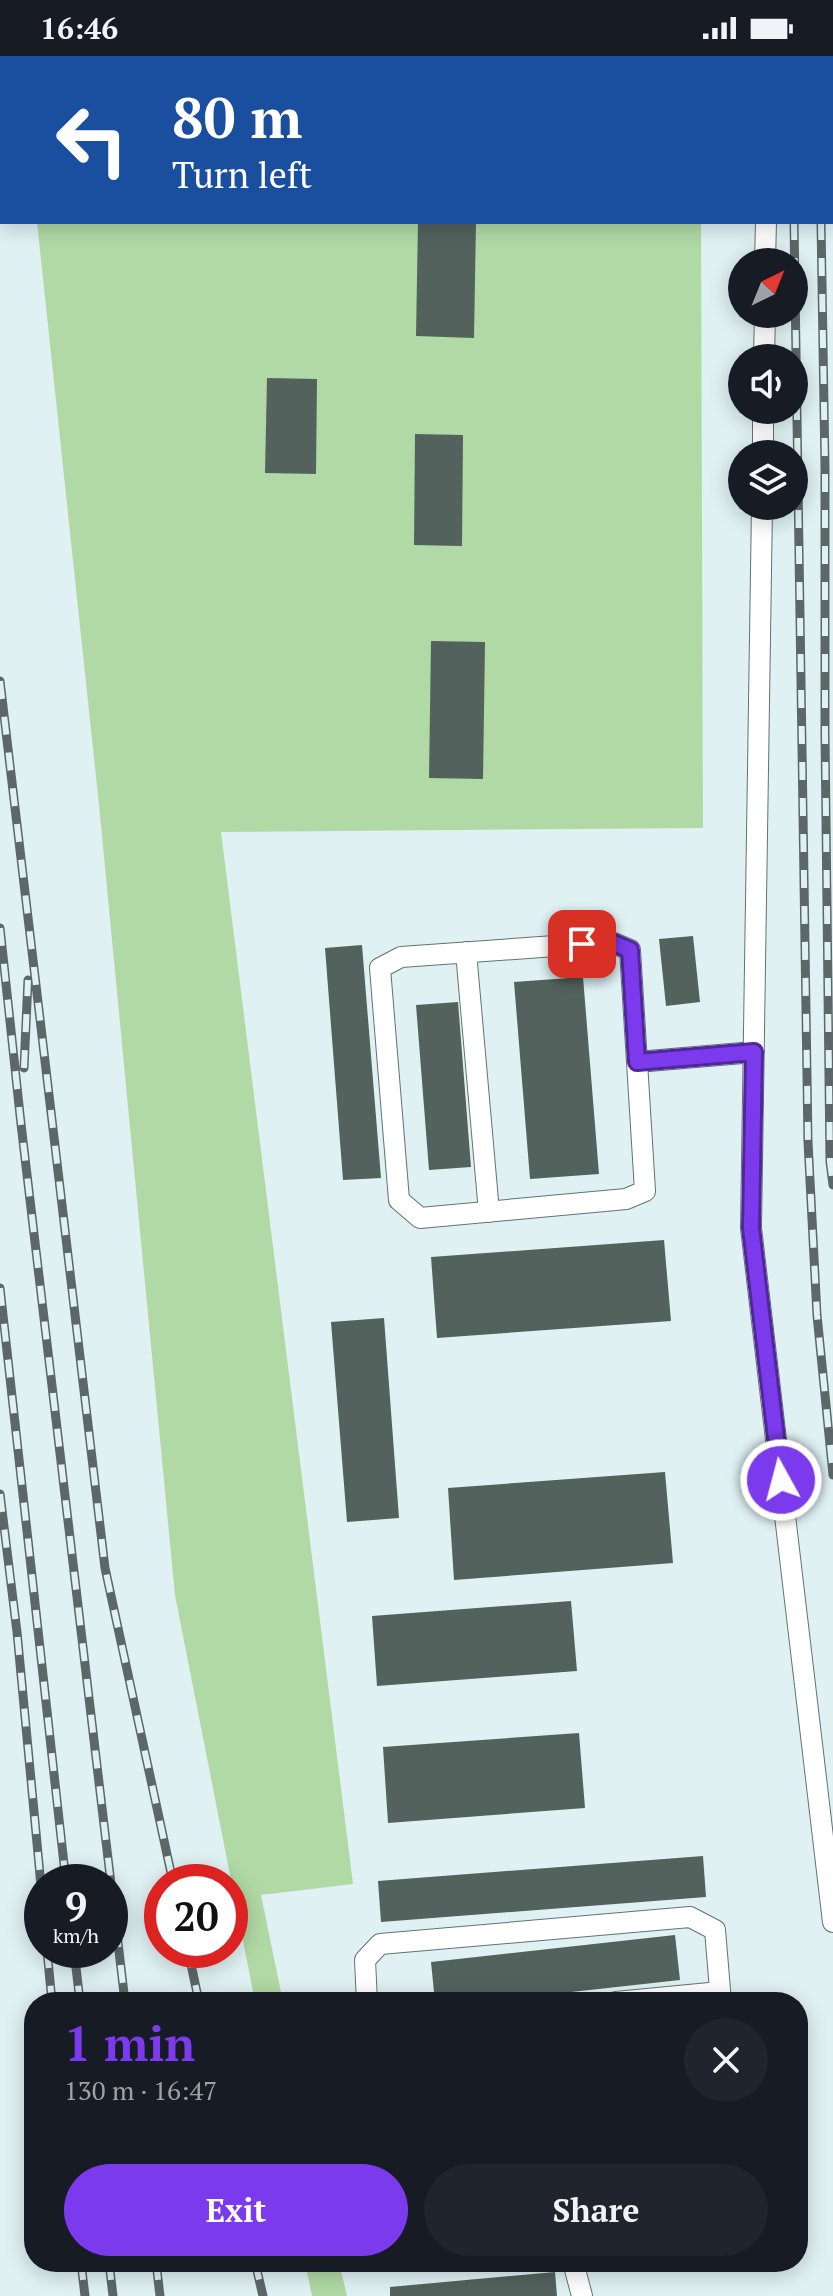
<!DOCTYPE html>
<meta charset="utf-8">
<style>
body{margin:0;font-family:"PT Serif",serif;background:#20242c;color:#f1f3f6;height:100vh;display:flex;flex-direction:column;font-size:30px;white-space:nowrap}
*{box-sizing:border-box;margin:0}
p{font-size:26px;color:#9ea1a6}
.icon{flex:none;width:44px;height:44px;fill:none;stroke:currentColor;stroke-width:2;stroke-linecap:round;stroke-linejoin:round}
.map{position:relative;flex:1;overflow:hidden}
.panel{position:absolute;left:24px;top:1936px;width:784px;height:280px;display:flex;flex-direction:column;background:#171b24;border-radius:32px;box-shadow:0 4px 20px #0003}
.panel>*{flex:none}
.guide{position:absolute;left:0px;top:0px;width:834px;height:168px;box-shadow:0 4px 20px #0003;background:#1a4fa0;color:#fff;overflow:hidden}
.needle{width:52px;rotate:43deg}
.controls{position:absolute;left:728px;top:192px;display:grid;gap:16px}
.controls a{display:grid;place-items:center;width:80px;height:80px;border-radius:50%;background:#171b24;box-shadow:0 4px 20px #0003;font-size:40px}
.speed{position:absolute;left:24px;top:1808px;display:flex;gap:16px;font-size:40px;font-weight:700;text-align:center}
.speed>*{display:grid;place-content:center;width:104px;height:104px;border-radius:50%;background:#171b24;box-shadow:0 4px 20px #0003;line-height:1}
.speed small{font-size:20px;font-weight:400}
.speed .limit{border:12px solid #d22;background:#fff;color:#111}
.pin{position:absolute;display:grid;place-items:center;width:68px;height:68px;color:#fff;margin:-34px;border-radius:16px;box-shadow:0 4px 12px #0006}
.me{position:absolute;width:88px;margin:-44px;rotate:353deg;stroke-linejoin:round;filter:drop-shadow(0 0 6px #0008)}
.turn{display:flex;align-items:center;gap:28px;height:168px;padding:0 40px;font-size:36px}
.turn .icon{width:104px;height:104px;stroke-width:2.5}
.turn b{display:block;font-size:56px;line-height:68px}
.round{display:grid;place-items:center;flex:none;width:84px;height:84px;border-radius:42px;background:#20242c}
.overview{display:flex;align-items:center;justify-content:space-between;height:136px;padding:0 40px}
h1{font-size:48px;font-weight:800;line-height:60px;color:#7c3aed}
.cta{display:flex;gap:16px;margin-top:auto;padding:16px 40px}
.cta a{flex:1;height:92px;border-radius:48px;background:#7c3aed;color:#fff;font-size:32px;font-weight:800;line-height:92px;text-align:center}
.cta a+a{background:#20242c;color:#f1f3f6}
.status{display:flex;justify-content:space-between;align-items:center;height:56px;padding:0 40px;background:#171b24;direction:ltr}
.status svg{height:22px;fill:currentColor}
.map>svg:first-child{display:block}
.green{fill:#b0d9a5}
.building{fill:#53625d}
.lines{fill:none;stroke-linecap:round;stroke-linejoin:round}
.service-casing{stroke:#627274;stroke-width:22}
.service{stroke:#fff;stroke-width:20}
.rail-casing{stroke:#5d6768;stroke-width:9}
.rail{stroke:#dff1f3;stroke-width:6;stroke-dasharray:18;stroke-linecap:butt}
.route-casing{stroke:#51269a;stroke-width:20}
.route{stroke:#7c3aed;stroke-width:14}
</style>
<div class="status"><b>16:46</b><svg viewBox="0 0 49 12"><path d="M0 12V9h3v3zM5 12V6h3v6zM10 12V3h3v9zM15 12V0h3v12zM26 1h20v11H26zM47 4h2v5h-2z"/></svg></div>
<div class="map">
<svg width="833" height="2240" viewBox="0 0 833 2240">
<rect width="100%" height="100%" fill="#dff1f3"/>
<path class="green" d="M20,0H701V2H20Z
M37,166H701L703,772L221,776L353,1828L261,1839L283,1946H255L175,1539L99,749Z
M305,2206H339L347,2240H312Z"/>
<path class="building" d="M418,166H476L474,282L416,280Z
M267,322L317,323L316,418L265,417Z
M415,378L463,379L462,490L414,489Z
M431,585L485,586L483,723L429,722Z
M693,880L700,946L666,950L659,883Z
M362,889L381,1122L343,1124L325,892Z
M583,921L599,1118L530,1123L514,926Z
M458,946L471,1111L429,1114L416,949Z
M664,1184L671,1265L437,1282L431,1201Z
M384,1262L399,1462L347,1466L331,1266Z
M665,1416L673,1507L454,1524L448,1432Z
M571,1545L577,1615L377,1630L372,1560Z
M579,1677L585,1752L388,1767L383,1691Z
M703,1800L706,1841L381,1866L378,1825Z
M675,1879L680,1924L480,1946H435L431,1906Z
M555,2216L557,2240H390V2231Z"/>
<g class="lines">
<defs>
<path id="service" d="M765,206L766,166
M764,302L765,258
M763,398V354
M762,450L751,1172L833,1866
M466,896L489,1156
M637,1006L645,1135L626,1143L420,1162L399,1144L380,912L401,901L611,886L630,894L637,1006L754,996
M367,1946L365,1904L380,1888L690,1861L715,1874L721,1946
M616,1946L720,1936
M573,2206L582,2240"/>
</defs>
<use href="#service" class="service-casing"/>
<use href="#service" class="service"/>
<defs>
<path id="rail" d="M792,0V2
M818,0V2
M794,166L808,1086L817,1259L833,1419
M821,166L825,411V678L830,1106L833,1129
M0,625L105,1512L173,1826
M0,872L21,1068L125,1946
M24,1012L28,924
M0,1232L66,1826
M0,1438L17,1576L42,1840
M47,1894L52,1946
M74,1894L80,1946
M188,1894L199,1946
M81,2206L85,2240
M109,2206L113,2240
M156,2206L160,2240
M255,2206L263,2240"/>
</defs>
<use href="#rail" class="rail-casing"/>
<use href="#rail" class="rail"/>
</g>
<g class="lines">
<defs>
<path id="route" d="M582,888L611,886L630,894L637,1006L754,996L751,1172L781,1424"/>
</defs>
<use href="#route" class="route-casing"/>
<use href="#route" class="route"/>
</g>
</svg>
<div class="controls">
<a><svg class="needle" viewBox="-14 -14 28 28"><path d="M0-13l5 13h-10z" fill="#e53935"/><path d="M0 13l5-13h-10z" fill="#9ea1a6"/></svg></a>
<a><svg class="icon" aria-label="sound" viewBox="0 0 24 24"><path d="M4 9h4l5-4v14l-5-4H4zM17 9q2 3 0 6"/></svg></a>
<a><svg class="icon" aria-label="layers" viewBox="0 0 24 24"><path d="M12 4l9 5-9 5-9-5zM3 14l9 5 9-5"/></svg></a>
</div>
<div class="speed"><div>9<small>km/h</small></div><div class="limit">20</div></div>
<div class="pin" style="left:582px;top:888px;background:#d93025"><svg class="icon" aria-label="arrive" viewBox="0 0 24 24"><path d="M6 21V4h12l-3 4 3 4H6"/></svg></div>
<svg class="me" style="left:781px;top:1424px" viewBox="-20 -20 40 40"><circle r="17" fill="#7c3aed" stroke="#fff" stroke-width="3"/><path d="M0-11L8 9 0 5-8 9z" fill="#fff"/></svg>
<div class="guide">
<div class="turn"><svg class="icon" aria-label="left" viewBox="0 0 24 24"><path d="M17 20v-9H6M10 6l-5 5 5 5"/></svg><div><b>80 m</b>Turn left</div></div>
</div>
<section class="panel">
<div class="overview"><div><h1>1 min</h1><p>130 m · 16:47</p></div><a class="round"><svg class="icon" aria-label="close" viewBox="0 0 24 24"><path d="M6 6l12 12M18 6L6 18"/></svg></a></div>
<div class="cta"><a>Exit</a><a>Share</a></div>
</section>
</div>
